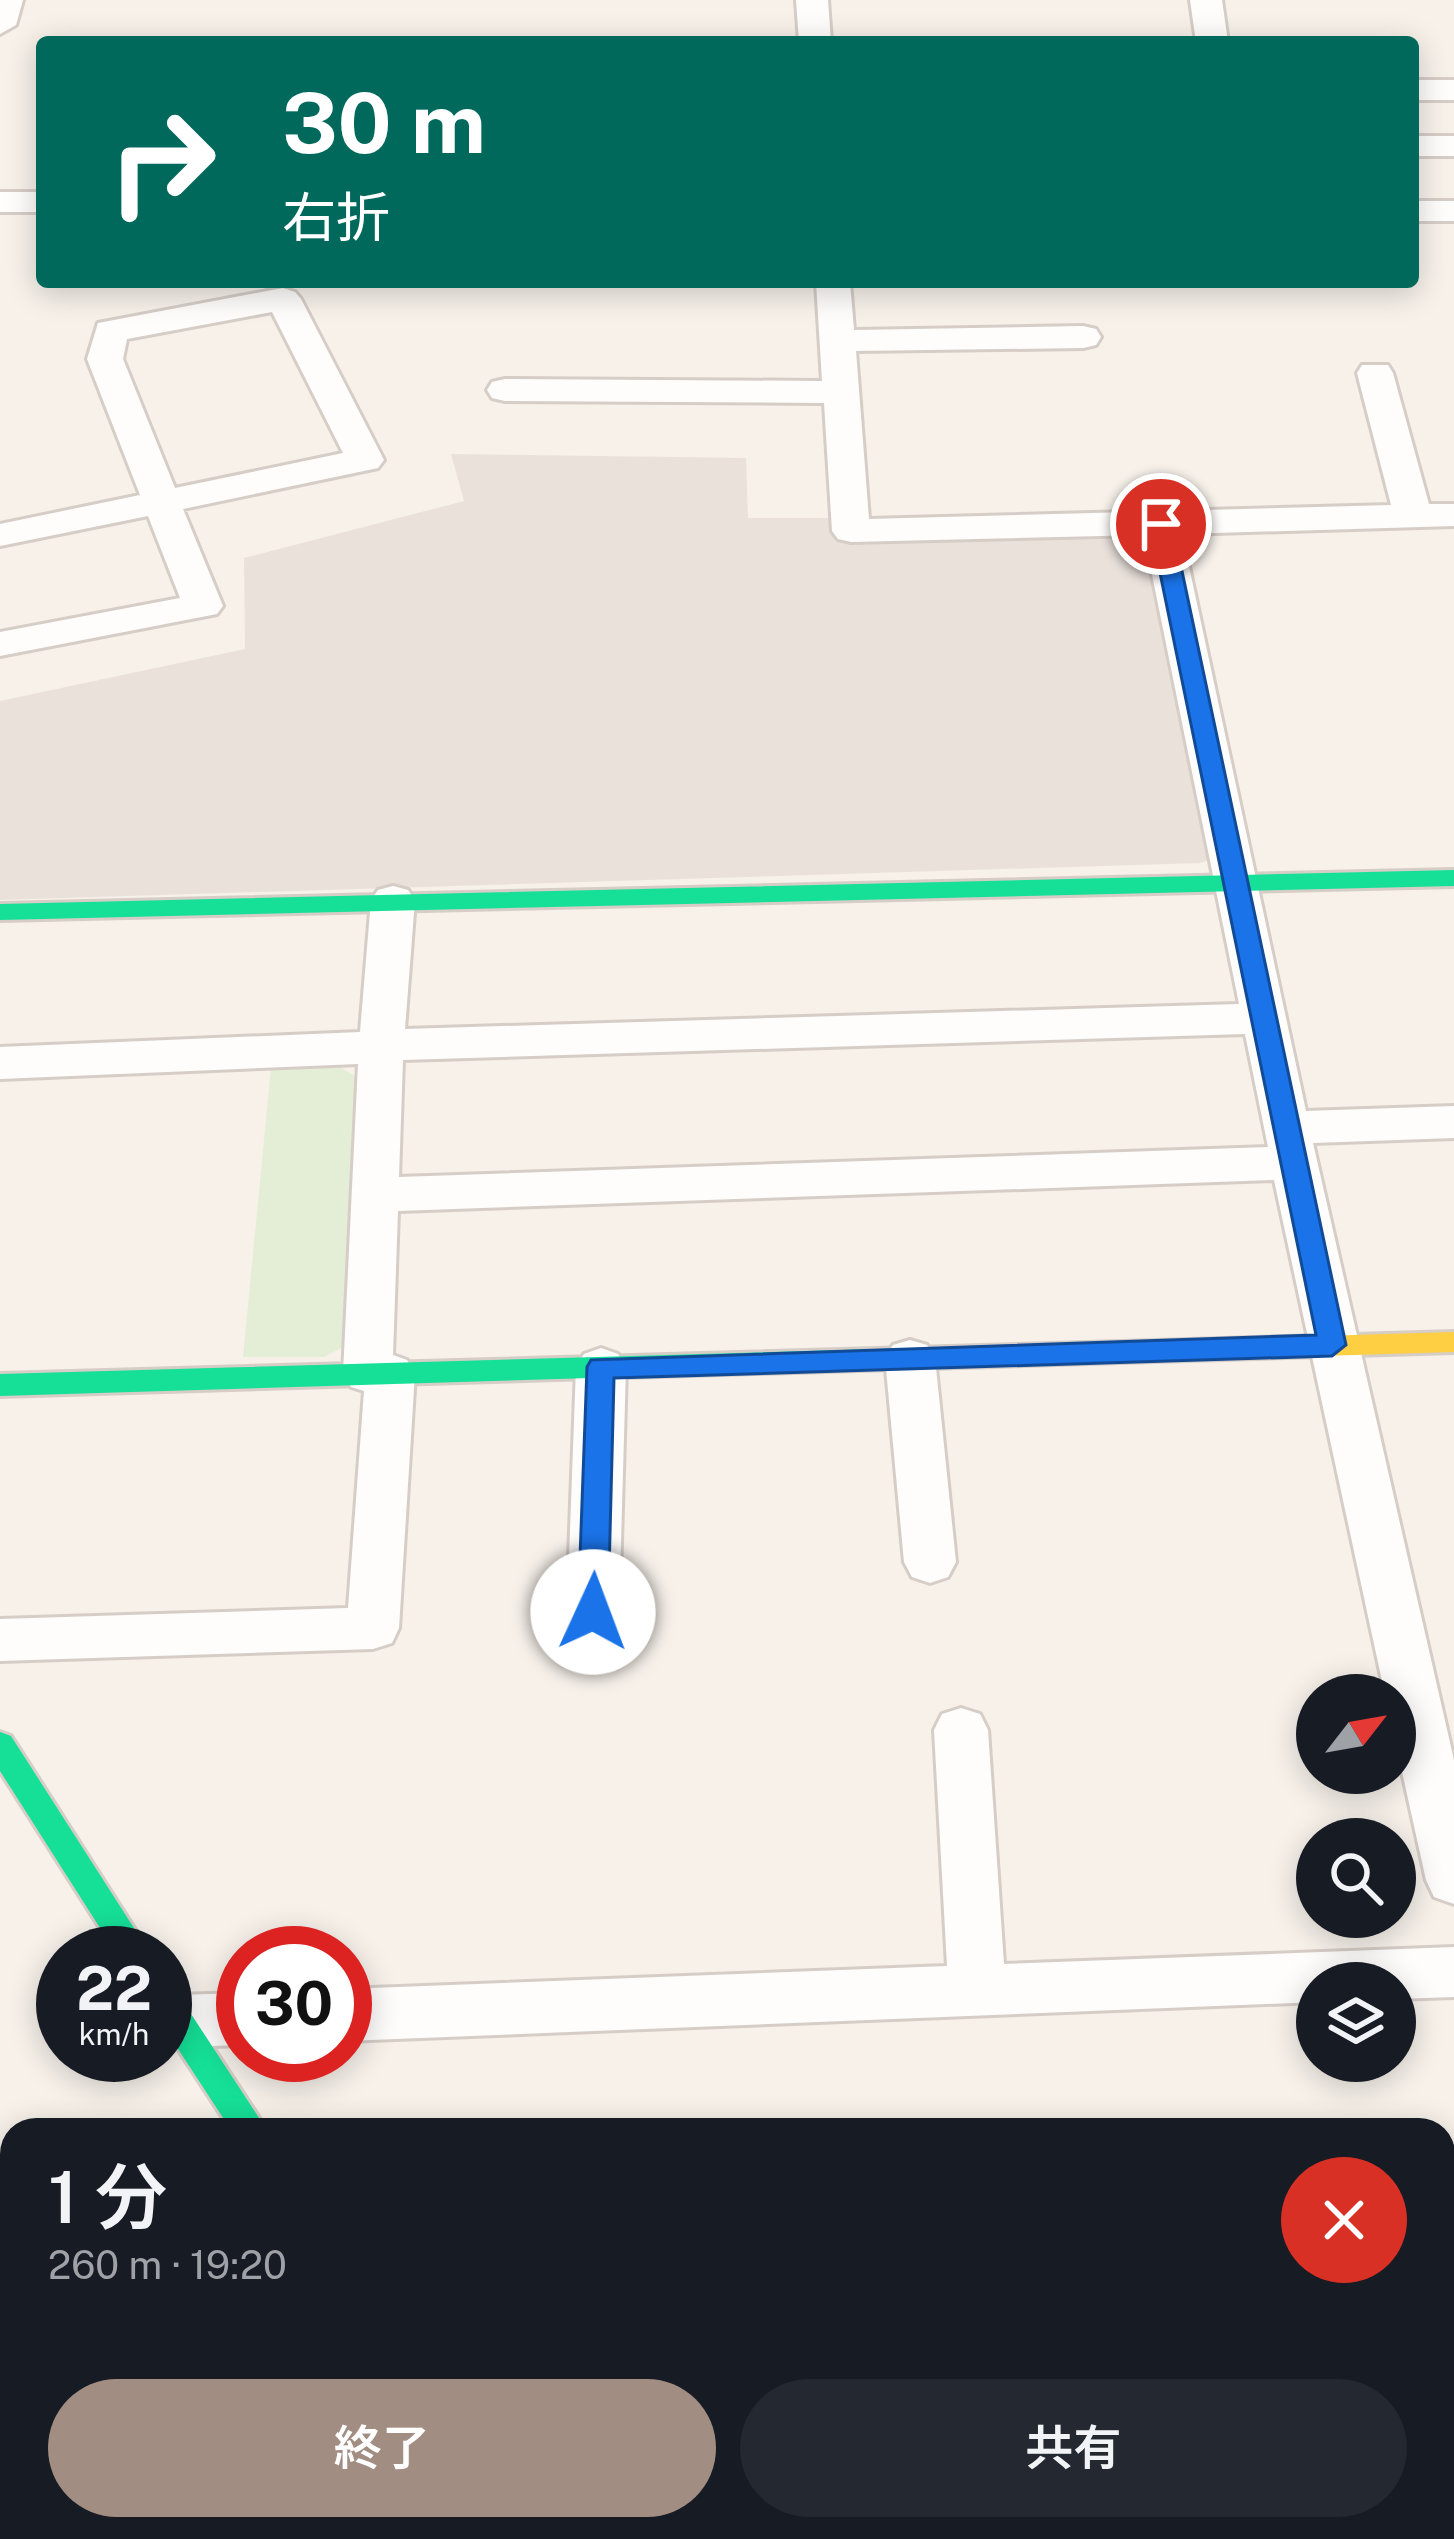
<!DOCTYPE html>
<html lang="ja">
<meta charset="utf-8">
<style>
body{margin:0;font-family:"Public Sans","Noto Sans JP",sans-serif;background:#242831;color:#f1f3f6;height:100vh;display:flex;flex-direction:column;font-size:45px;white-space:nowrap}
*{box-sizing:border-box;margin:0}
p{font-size:39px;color:#9ea1a6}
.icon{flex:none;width:66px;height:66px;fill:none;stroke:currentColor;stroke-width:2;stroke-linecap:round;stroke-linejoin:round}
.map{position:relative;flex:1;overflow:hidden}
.sheet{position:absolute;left:0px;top:2118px;width:1455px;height:423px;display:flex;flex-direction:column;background:#171b24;border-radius:36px 36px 0 0;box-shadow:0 6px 30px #0003}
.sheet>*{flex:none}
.hud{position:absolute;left:36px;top:36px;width:1383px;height:252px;border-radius:12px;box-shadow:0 6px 30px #0003;background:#00695c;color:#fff;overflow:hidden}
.needle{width:78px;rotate:59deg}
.buttons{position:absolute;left:1296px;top:1674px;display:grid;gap:24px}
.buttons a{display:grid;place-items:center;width:120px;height:120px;border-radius:50%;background:#171b24;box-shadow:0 6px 30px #0003;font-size:60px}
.speed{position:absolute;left:36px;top:1926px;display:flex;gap:24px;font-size:60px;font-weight:700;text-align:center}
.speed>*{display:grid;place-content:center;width:156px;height:156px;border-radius:50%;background:#171b24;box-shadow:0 6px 30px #0003;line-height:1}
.speed small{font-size:30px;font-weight:400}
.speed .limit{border:18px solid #d22;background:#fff;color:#111}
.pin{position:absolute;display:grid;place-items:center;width:102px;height:102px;color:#fff;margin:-51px;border:6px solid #fff;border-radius:50%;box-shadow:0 3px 12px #0007}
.me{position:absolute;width:132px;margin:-66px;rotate:2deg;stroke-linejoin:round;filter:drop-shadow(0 0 9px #0008)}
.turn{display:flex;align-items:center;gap:42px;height:252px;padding:0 48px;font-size:54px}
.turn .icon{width:156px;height:156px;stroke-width:2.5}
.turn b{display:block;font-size:84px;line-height:102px}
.round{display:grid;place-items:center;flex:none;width:126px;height:126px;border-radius:63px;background:#242831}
.overview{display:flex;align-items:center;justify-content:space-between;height:204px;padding:0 48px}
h1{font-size:72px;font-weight:600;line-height:90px}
.action{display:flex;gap:24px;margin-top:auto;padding:24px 48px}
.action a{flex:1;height:138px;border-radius:72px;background:#a28d83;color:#fff;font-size:48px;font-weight:600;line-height:138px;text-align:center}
.action a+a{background:#242831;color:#f1f3f6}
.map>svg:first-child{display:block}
.industrial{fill:#eae1db}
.green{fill:#e4edd5}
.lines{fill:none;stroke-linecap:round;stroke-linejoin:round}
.street-casing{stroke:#d6cdc7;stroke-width:6}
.fast-casing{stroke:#d6cdc6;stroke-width:6}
.slow-casing{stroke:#d6cdc6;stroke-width:6}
.street{fill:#fefdfc;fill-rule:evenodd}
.fast{fill:#16e098;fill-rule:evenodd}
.slow{fill:#ffcf43;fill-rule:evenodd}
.route{fill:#1a73e8;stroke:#114b97;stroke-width:3}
</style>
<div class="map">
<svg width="1454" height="2539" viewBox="0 0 1454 2539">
<rect width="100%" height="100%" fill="#f7f1ea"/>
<path class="industrial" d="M451,454L746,458L748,518H833L835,541L1147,533L1214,858L1200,863L0,900V701L245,649L244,558L464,501Z"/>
<path class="green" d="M337,1065L358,1078L349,1344L324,1357H243L271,1068Z"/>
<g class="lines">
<defs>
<path id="street" d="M0,0H23L16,25L0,34Z
M796,0H828L831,42H799Z
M1190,0H1222L1228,42H1196Z
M1413,80H1454V100H1413Z
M1413,136H1454V156H1413Z
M0,192H42V212H0Z
M1413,201H1454V221H1413Z
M816,282H850L854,330L1083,326L1096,329L1101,337L1096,345L1083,348L856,351L869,519L1391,505L1357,373L1362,365H1388L1393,373L1429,504H1454V526L1182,534L1306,1111L1454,1106V1138L1313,1143L1454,1760V1904L1434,1897L1426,1880L1395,1740V1695H1385L1274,1180L398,1211L393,1355L407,1360L415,1373L399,1628L392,1643L373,1649L0,1661V1619L348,1608L364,1391L351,1387L343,1374L358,1064L0,1079V1047L360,1032L371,900L378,890L393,886L408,890L415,900L405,1029L1239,1004L1144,535L851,542L838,539L832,531L824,403L505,401L492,398L487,390L492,382L505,379L822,381ZM1245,1034L1268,1147L399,1177L403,1060Z
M283,288L295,292L301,299L384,460L378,468L183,509L223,606L217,614L0,656V632L180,598L148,516L0,546V524L140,495L87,359L98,323ZM272,312L343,453L175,488L123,359L127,339Z
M910,1340L927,1345L935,1358L956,1562L948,1577L930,1583L912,1577L904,1562L885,1358L893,1345Z
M601,1348L618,1354L626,1367L619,1612L612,1627L593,1633L574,1627L567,1612L576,1367L584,1354Z
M961,1708L980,1714L988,1730L1004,1964L1454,1947V1997L1395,1999V1983H1317V2002L345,2041V1989L947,1966L934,1730L942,1714Z
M243,1993V2045L178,2047L165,2042V2000L178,1995Z"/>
<path id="fast" d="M1454,870V886L0,920V904Z
M1121,1342L1131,1345L1135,1352L1131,1359L1121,1362L0,1396V1374Z
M0,1732L11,1736L150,1953H116L0,1771Z
M165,1987L176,1991L267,2130H231L165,2029Z
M497,2529H536L540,2539H501Z"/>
<path id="slow" d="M1454,1332V1352L1121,1362L1111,1359L1107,1352L1111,1345L1121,1342Z"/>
</defs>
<use href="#street" class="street-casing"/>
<use href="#fast" class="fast-casing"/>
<use href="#slow" class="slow-casing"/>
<use href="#street" class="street"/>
<use href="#fast" class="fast"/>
<use href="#slow" class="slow"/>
</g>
<path class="route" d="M1161,518L1172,524L1346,1345L1332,1356L614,1378L608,1612L604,1621H583L578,1612L587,1367L591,1360L1316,1335L1150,524Z"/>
</svg>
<div class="buttons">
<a><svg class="needle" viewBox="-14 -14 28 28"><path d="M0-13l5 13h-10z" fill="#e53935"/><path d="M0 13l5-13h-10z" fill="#9ea1a6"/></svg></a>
<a><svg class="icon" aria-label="search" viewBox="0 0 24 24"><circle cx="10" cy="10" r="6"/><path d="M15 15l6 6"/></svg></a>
<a><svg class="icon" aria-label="layers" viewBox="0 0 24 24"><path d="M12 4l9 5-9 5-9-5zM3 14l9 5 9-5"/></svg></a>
</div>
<div class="speed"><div>22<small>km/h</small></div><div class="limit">30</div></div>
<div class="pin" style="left:1161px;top:524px;background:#d93025"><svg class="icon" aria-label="arrive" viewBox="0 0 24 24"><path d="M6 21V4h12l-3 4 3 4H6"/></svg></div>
<svg class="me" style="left:593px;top:1612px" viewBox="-20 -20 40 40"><circle r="19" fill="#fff"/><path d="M0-13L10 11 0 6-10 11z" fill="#1a73e8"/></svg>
<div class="hud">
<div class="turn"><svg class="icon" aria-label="right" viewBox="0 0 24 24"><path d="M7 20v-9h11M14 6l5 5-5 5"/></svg><div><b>30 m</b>右折</div></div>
</div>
<section class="sheet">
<div class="overview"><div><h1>1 分</h1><p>260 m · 19:20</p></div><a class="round" style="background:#d93025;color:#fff"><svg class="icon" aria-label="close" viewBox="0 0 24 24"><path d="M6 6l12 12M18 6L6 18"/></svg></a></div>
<div class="action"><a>終了</a><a>共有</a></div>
</section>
</div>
